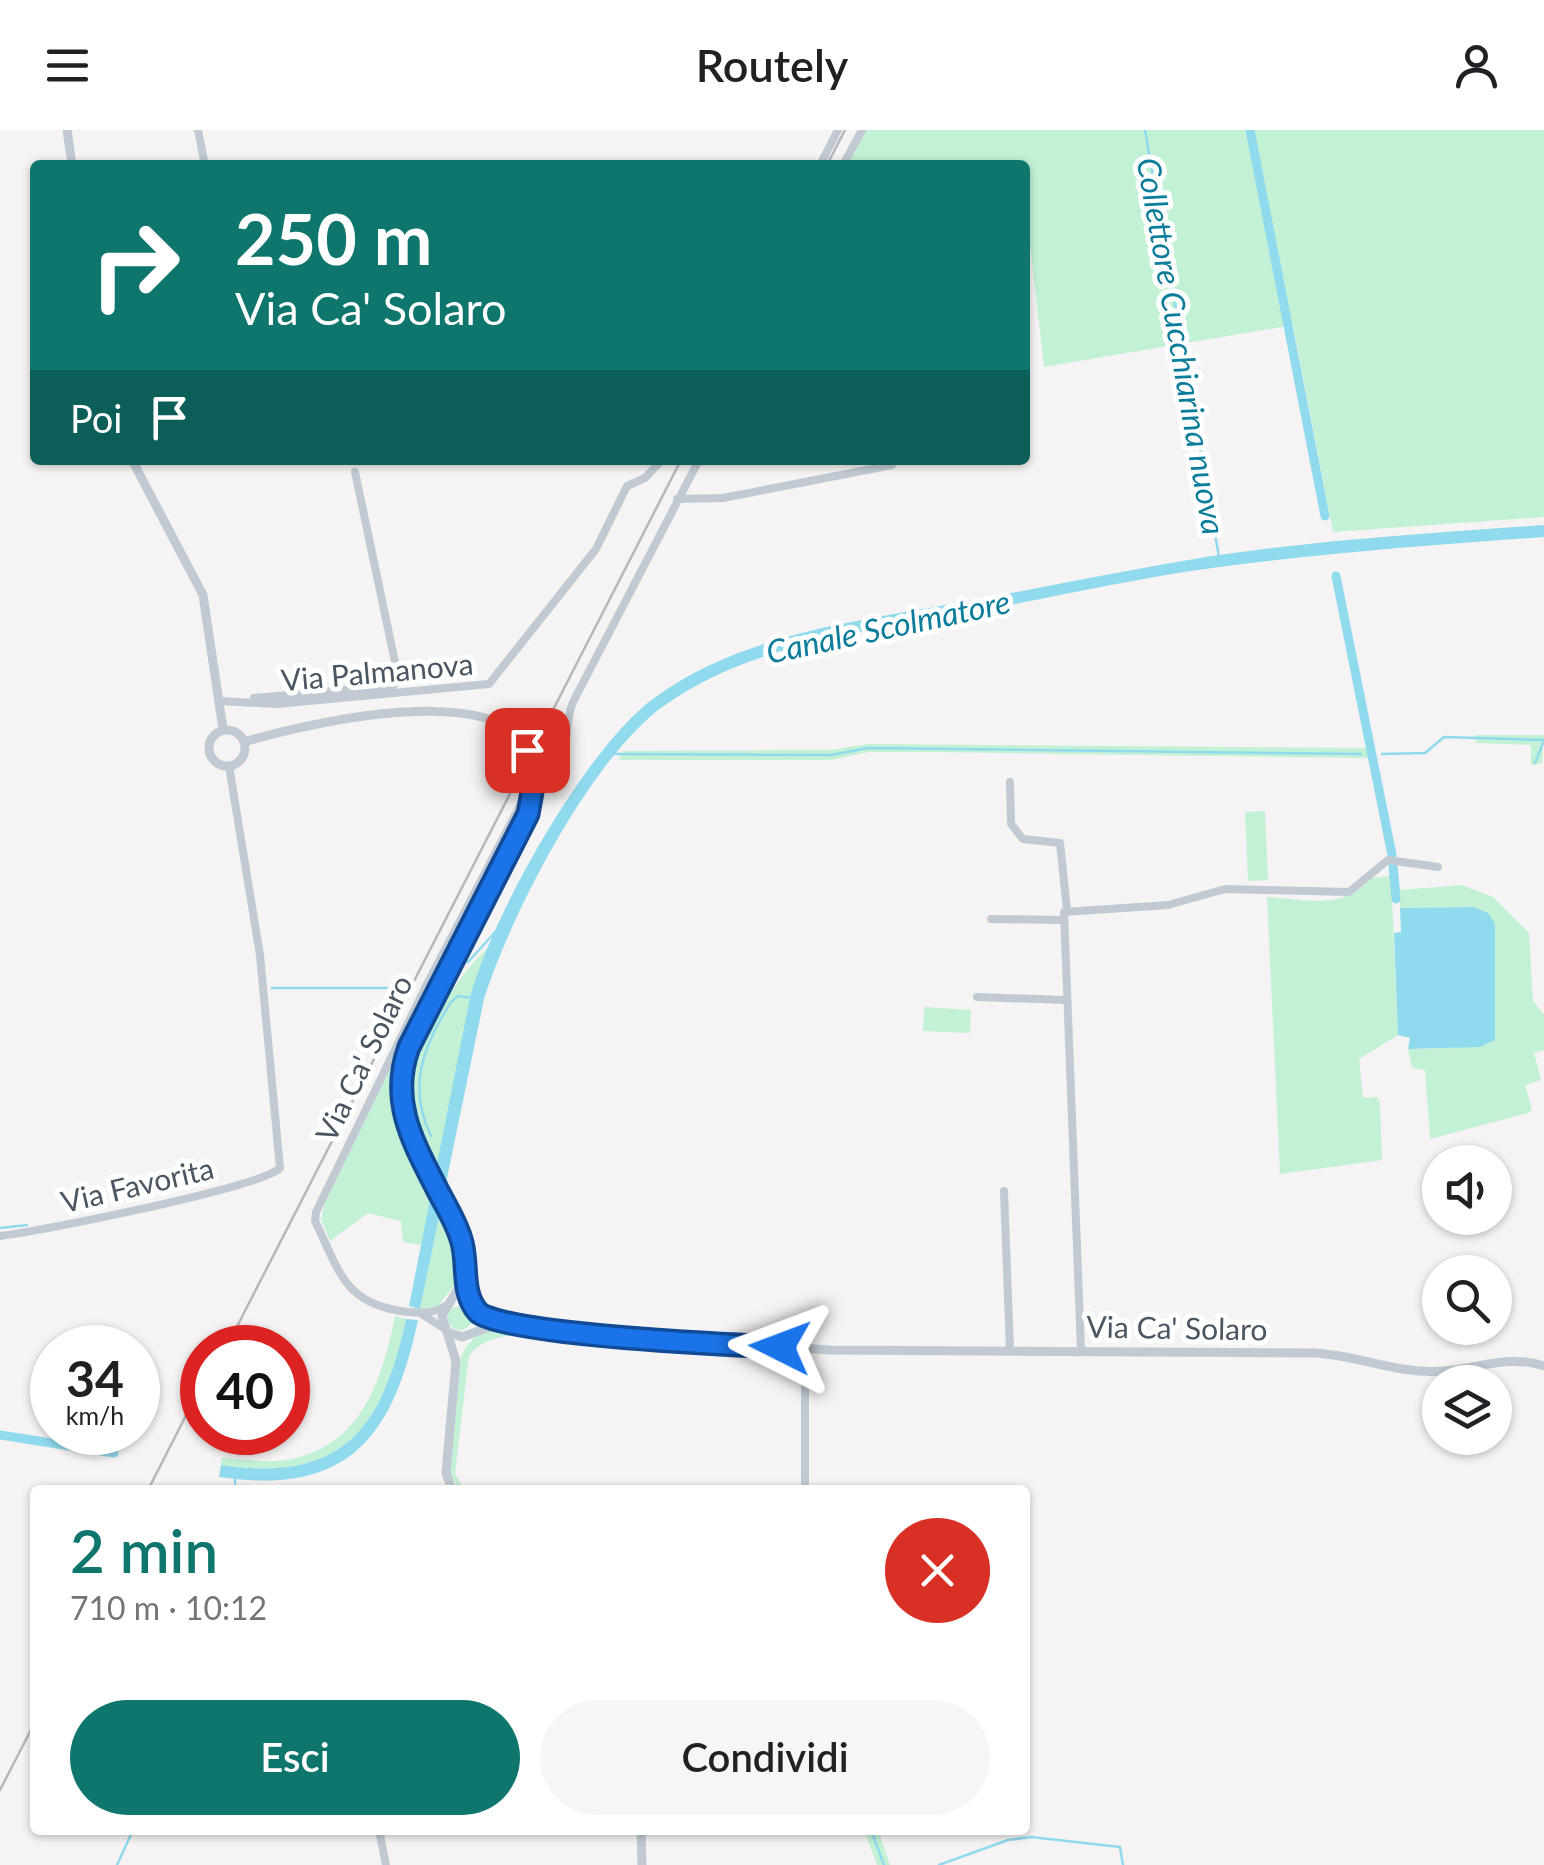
<!DOCTYPE html>
<html lang="it">
<meta charset="utf-8">
<style>
body{margin:0;font-family:Lato,sans-serif;background:#f6f6f6;color:#202124;height:100vh;display:flex;flex-direction:column;font-size:38px;white-space:nowrap}
*{box-sizing:border-box;margin:0}
p{font-size:32px;color:#757577}
.icon{flex:none;width:55px;height:55px;fill:none;stroke:currentColor;stroke-width:2;stroke-linecap:round;stroke-linejoin:round}
.map{position:relative;flex:1;overflow:hidden}
.sheet{position:absolute;left:30px;top:1355px;width:1000px;height:350px;display:flex;flex-direction:column;background:#fff;border-radius:10px;box-shadow:0 2px 8px #0004}
.sheet>*{flex:none}
.hud{position:absolute;left:30px;top:30px;width:1000px;height:305px;border-radius:10px;box-shadow:0 2px 8px #0004;background:#0f766e;color:#fff;overflow:hidden}
.controls{position:absolute;left:1422px;top:1015px;display:grid;gap:20px}
.controls a{display:grid;place-items:center;width:90px;height:90px;border-radius:50%;background:#fff;box-shadow:0 2px 8px #0004;font-size:50px}
.speed{position:absolute;left:30px;top:1195px;display:flex;gap:20px;font-size:50px;font-weight:700;text-align:center}
.speed>*{display:grid;place-content:center;width:130px;height:130px;border-radius:50%;background:#fff;box-shadow:0 2px 8px #0004;line-height:1}
.speed small{font-size:25px;font-weight:400}
.speed .limit{border:15px solid #d22;background:#fff;color:#111}
.pin{position:absolute;display:grid;place-items:center;width:85px;height:85px;color:#fff;margin:-42px;border-radius:20px;box-shadow:0 5px 15px #0006}
.me{position:absolute;width:110px;margin:-55px;rotate:273deg;stroke-linejoin:round;filter:drop-shadow(0 0 8px #0008)}
.turn{display:flex;align-items:center;gap:35px;height:210px;padding:0 40px;font-size:45px}
.turn .icon{width:130px;height:130px;stroke-width:2.5}
.turn b{display:block;font-size:70px;line-height:85px}
.then{display:flex;align-items:center;height:95px;padding:0 40px;background:#0003;gap:20px;font-size:38px}
.round{display:grid;place-items:center;flex:none;width:105px;height:105px;border-radius:52px;background:#f6f6f6}
.overview{display:flex;align-items:center;justify-content:space-between;height:170px;padding:0 40px}
h1{font-size:60px;font-weight:600;line-height:75px;color:#0f766e}
.cta{display:flex;gap:20px;margin-top:auto;padding:20px 40px}
.cta a{flex:1;height:115px;border-radius:60px;background:#0f766e;color:#fff;font-size:40px;font-weight:600;line-height:115px;text-align:center}
.cta a+a{background:#f6f6f6;color:#202124}
header{display:flex;justify-content:space-between;align-items:center;height:130px;padding:0 40px;background:#fff;font-size:45px;font-weight:600}
.map>svg:first-child{display:block}
.green{fill:#c3f1d5}
.water{fill:#90daee}
.lines{fill:none;stroke-linecap:round;stroke-linejoin:round}
.stream{stroke:#90daee;stroke-width:2.5}
.canal{stroke:#90daee;stroke-width:9}
.minor{stroke:#c1cad2;stroke-width:8}
.tertiary{stroke:#c1cad2;stroke-width:9}
.rail{stroke:#b5b8bd;stroke-width:2.5}
.minor-bridge{stroke:#c1cad2;stroke-width:8}
.route-casing{stroke:#114b97;stroke-width:25}
.route{stroke:#1a73e8;stroke-width:18}
.labels{text-anchor:middle;dominant-baseline:central;stroke-width:10;stroke-linejoin:round;paint-order:stroke}
.street-label{font-size:30px;fill:#4a5661;stroke:#fff}
.water-label{font-size:32px;font-style:italic;fill:#0c7c9b;stroke:#fff}
</style>
<header><svg class="icon" aria-label="menu" viewBox="0 0 24 24"><path d="M4 6h16M4 12h16M4 18h16"/></svg>Routely<svg class="icon" aria-label="person" viewBox="0 0 24 24"><circle cx="12" cy="8" r="4"/><path d="M4 21q1-7 8-7t8 7"/></svg></header>
<div class="map">
<svg width="1544" height="1735" viewBox="0 0 1544 1735">
<rect width="100%" height="100%" fill="#f5f3f3"/>
<path class="green" d="M862,0H1544V387L1333,402L1293,195L1044,237L1030,115L1025,114V35H848Z
M1475,605H1544L1542,633L1531,635V615L1476,613Z
M868,614L1362,618H1367L1369,628L933,622H868L831,630H619L623,621L830,620Z
M1265,681L1268,750L1248,751L1245,682Z
M1391,746L1398,905L1359,929L1363,968L1377,967L1380,972L1382,1030L1280,1044L1267,767C1306,769 1344,781 1371,748Z
M1462,755L1493,767L1529,803L1533,871L1544,885V920L1534,923L1541,950L1525,955L1532,980L1528,983L1430,1009L1425,940L1412,938L1408,919L1455,918L1473,777L1400,778V760Z
M487,819L470,867L438,1035C427,1014 415,993 413,968C408,920 456,847 487,819Z
M924,877L971,880L970,903L923,901Z
M404,910L395,944L394,969L407,1014L432,1063L421,1115L403,1112L401,1091L368,1083L330,1111L321,1089L325,1073Z
M440,1081L454,1116L455,1154L438,1176L420,1179Z
M448 1188a12 12 0 1 1 24 0a12 12 0 1 1-24 0Z
M395,1186L406,1189C382,1299 343,1353 221,1335V1328C243,1329 271,1334 292,1329C363,1313 382,1250 395,1186Z
M505,1198L613,1210L612,1216C570,1212 498,1188 469,1226L455,1343L464,1360H459L450,1343L461,1228C469,1206 483,1201 505,1198Z
M864,1700H878L890,1735H877Z"/>
<path class="water" d="M1544,395V407C1433,415 1322,423 1212,438C1132,449 1053,467 974,482C868,502 755,512 665,575C592,626 511,784 484,869L420,1179L409,1176L470,867C493,784 585,619 654,568C744,502 862,491 968,471C1047,457 1126,440 1206,427C1318,410 1431,403 1544,395Z
M1473,777L1488,783L1495,794V910L1480,917L1408,919L1410,908L1398,905L1394,803L1401,802L1400,778Z
M406,1189L418,1190C393,1308 348,1366 219,1347L221,1335C343,1353 382,1299 406,1189Z"/>
<g class="lines">
<path class="stream" d="M1145,0L1219,427
M613,624L831,625L868,618L1361,624
M1382,624L1425,623L1444,607L1544,610
M1535,633L1543,613
M468,832L497,800
M272,858H400
M431,1006C407,957 423,916 451,872L458,866L473,868
M0,1098L27,1095
M235,1360V1350
M871,1700L884,1735
M117,1735L133,1700
M939,1735L1008,1710L1031,1707L1120,1717L1123,1735"/>
<path class="canal" d="M1250,0L1325,386
M1336,446L1392,725
M1393,735L1396,769
M0,1305L114,1323"/>
<path class="minor" d="M198,0L205,35
M820,35L838,0
M843,35L862,0
M677,369L723,368L892,335L893,330
M254,568L392,556L399,551L355,342
M220,571L277,574L489,554L596,419L627,356L645,348L662,330
M548,647C573,629 562,597 573,572L699,330
M1010,652L1011,694L1023,709L1060,713L1067,780
M991,789L1063,790
M977,867L1066,870
M1004,1061L1010,1220
M0,1106C41,1101 259,1058 280,1038L260,825L229,636
M445,1176C433,1184 422,1183 408,1182C344,1175 340,1142 315,1091L316,1082L426,856L527,662
M420,1183L445,1199
M805,1219V1360
M1081,1220L1064,782L1168,775L1225,759L1349,762L1388,730L1438,737
M380,1705L386,1735"/>
<path class="tertiary" d="M67,0L72,35
M132,330L203,465L223,599
M209 618a18 18 0 1 1 36 0a18 18 0 1 1-36 0Z
M244,612C314,591 584,527 527,685L409,917L400,953L405,994L458,1099L471,1172L484,1186L621,1207L831,1220L1315,1223C1358,1225 1400,1245 1442,1241C1476,1239 1510,1224 1544,1236
M450,1203L462,1207L501,1193
M452,1360L446,1343L456,1231L442,1186L463,1150
M641,1700L642,1735"/>
<path class="rail" d="M827,35L845,0
M226,1218L681,330
M148,1360L202,1254
M0,1660L35,1592"/>
<path class="minor-bridge" d="M527,662L548,647"/>
</g>
<g class="lines">
<defs>
<path id="route" d="M527,620L534,651L528,684L409,917C389,971 413,1012 438,1061C446,1076 456,1092 461,1109C469,1132 460,1162 478,1182C500,1205 736,1215 780,1217"/>
</defs>
<use href="#route" class="route-casing"/>
<use href="#route" class="route"/>
</g>
<g class="labels">
<g class="street-label">
<text transform="translate(377 541) rotate(-5)">Via Palmanova</text>
<text transform="translate(363 928) rotate(-64)">Via Ca' Solaro</text>
<text transform="translate(137 1054) rotate(-13)">Via Favorita</text>
<text transform="translate(1177 1197) rotate(1)">Via Ca' Solaro</text>
</g>
<g class="water-label">
<text transform="translate(1182 216) rotate(80)">Collettore Cucchiarina nuova</text>
<text transform="translate(888 496) rotate(-12)">Canale Scolmatore</text>
</g>
</g>
</svg>
<div class="controls">
<a><svg class="icon" aria-label="sound" viewBox="0 0 24 24"><path d="M4 9h4l5-4v14l-5-4H4zM17 9q2 3 0 6"/></svg></a>
<a><svg class="icon" aria-label="search" viewBox="0 0 24 24"><circle cx="10" cy="10" r="6"/><path d="M15 15l6 6"/></svg></a>
<a><svg class="icon" aria-label="layers" viewBox="0 0 24 24"><path d="M12 4l9 5-9 5-9-5zM3 14l9 5 9-5"/></svg></a>
</div>
<div class="speed"><div>34<small>km/h</small></div><div class="limit">40</div></div>
<div class="pin" style="left:527px;top:620px;background:#d93025"><svg class="icon" aria-label="arrive" viewBox="0 0 24 24"><path d="M6 21V4h12l-3 4 3 4H6"/></svg></div>
<svg class="me" style="left:780px;top:1217px" viewBox="-20 -20 40 40"><path d="M0-17L14 15 0 8-14 15z" fill="#1a73e8" stroke="#fff" stroke-width="4"/></svg>
<div class="hud">
<div class="turn"><svg class="icon" aria-label="right" viewBox="0 0 24 24"><path d="M7 20v-9h11M14 6l5 5-5 5"/></svg><div><b>250 m</b>Via Ca' Solaro</div></div>
<div class="then">Poi<svg class="icon" aria-label="arrive" viewBox="0 0 24 24"><path d="M6 21V4h12l-3 4 3 4H6"/></svg></div>
</div>
<section class="sheet">
<div class="overview"><div><h1>2 min</h1><p>710 m · 10:12</p></div><a class="round" style="background:#d93025;color:#fff"><svg class="icon" aria-label="close" viewBox="0 0 24 24"><path d="M6 6l12 12M18 6L6 18"/></svg></a></div>
<div class="cta"><a>Esci</a><a>Condividi</a></div>
</section>
</div>
